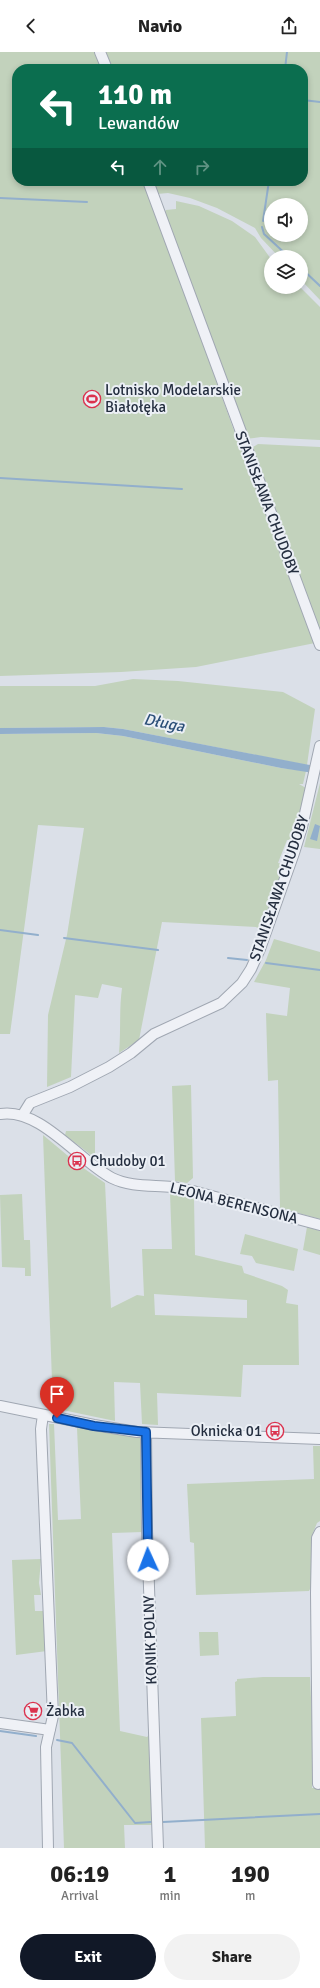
<!DOCTYPE html>
<meta charset="utf-8">
<style>
body{margin:0;font-family:Signika,sans-serif;background:#f2f2f2;color:#222;height:100vh;display:flex;flex-direction:column;font-size:15px;white-space:nowrap}
*{box-sizing:border-box;margin:0}
p{font-size:13px;color:#767676}
.icon{flex:none;width:22px;height:22px;fill:none;stroke:currentColor;stroke-width:2;stroke-linecap:round;stroke-linejoin:round}
.map{position:relative;height:1796px;overflow:hidden}
.details{display:flex;flex-direction:column;background:#fff;flex:1}
.details>*{flex:none}
.hud{position:absolute;left:12px;top:12px;width:296px;height:122px;border-radius:16px;box-shadow:0 2px 6px #0003;background:#0b6e4f;color:#fff;overflow:hidden}
.controls{position:absolute;left:264px;top:146px;display:grid;gap:8px}
.controls a{display:grid;place-items:center;width:44px;height:44px;border-radius:50%;background:#fff;box-shadow:0 2px 6px #0003;font-size:20px}
.pin{position:absolute;display:grid;place-items:center;width:34px;height:34px;color:#fff;margin:-41px -17px;border-radius:50% 50% 50% 0;rotate:-45deg;box-shadow:0 0 4px #0007}
.pin .icon{rotate:45deg}
.me{position:absolute;width:44px;margin:-22px;rotate:358deg;stroke-linejoin:round;filter:drop-shadow(0 0 3px #0008)}
.turn{display:flex;align-items:center;gap:14px;height:84px;padding:0 20px;font-size:18px}
.turn .icon{width:52px;height:52px;stroke-width:2.5}
.turn b{display:block;font-size:28px;line-height:34px}
.lanes{display:flex;align-items:center;height:38px;padding:0 20px;background:#0003;justify-content:center;gap:20px;direction:ltr}
.lanes .off{opacity:.35}
.eta{display:flex;justify-content:space-evenly;align-items:center;height:68px;text-align:center}
.eta b{font-size:24px;font-weight:700;line-height:28px}
.primary-button{display:flex;gap:8px;margin-top:auto;padding:8px 20px}
.primary-button a{flex:1;height:46px;border-radius:24px;background:#111827;color:#fff;font-size:16px;font-weight:700;line-height:46px;text-align:center}
.primary-button a+a{background:#f2f2f2;color:#222}
header{display:flex;justify-content:space-between;align-items:center;height:52px;padding:0 20px;background:#fff;font-size:18px;font-weight:700}
.map>svg:first-child{display:block}
.green{fill:#c2d2bc;fill-rule:evenodd}
.water{fill:#92afcc}
.lines{fill:none;stroke-linecap:round;stroke-linejoin:round}
.stream{stroke:#92afcc;stroke-width:2}
.minor-casing{stroke:#a0a7b2;stroke-width:12}
.minor{stroke:#eff1f6;stroke-width:10}
.route-casing{stroke:#114b97;stroke-width:10}
.route{stroke:#1a73e8;stroke-width:7}
.labels{text-anchor:middle;dominant-baseline:central;stroke-width:4;stroke-linejoin:round;paint-order:stroke}
.poi-label{font-size:15px;fill:#242e3f;stroke:#ebeff5;text-anchor:start}
.street-label{font-size:15px;fill:#242e3f;stroke:#ebeff5}
.water-label{font-size:16px;font-style:italic;fill:#2a4e77;stroke:#ebeff5}
</style>
<header><svg class="icon" aria-label="back" viewBox="0 0 24 24"><path d="M15 5l-7 7 7 7"/></svg>Navio<svg class="icon" aria-label="share" viewBox="0 0 24 24"><path d="M12 15V3M7 8l5-5 5 5M5 13v7h14v-7"/></svg></header>
<div class="map">
<svg width="320" height="1796" viewBox="0 0 320 1796">
<rect width="100%" height="100%" fill="#dbe0e8"/>
<path class="green" d="M0,0H97L103,17H17V129H145L233,376L315,591L196,615L121,620L0,624Z
M106,0H320V248L301,228V205H279L261,186L255,176L217,156L190,146L168,141L157,142L152,129H303V17H112ZM271,153H301V183H271Z
M176,149L199,154L232,169L255,185L271,207V235H300L320,255V388L261,385L246,387L164,161L166,158L176,157Z
M258,392L320,395V582L253,400V395Z
M133,627L178,629L283,640L315,657L307,713L123,677L104,675L0,676V634H95Z
M96,681L123,684L281,716L306,719L303,732H299L306,736L292,788H287L278,811L284,812L262,879L256,875L162,870L139,988L119,1001C121,980 119,958 122,936L102,932L98,946L75,943L71,1025L47,1035L48,963L67,883L84,776L38,773L10,982H0V682Z
M320,731V797L304,795Z
M274,887L320,900V1167L280,1156L278,1028L268,1029L266,961L287,964L290,936L254,930L266,908Z
M191,1033L193,1126L187,1131L175,1129L172,1034Z
M66,1079H95V1106L65,1083Z
M43,1083L79,1113L105,1131L111,1256L137,1243L144,1244L142,1197H172L170,1141L194,1146L195,1203L242,1214L244,1221L282,1234L288,1238L286,1251L298,1253L299,1313H243L241,1345L157,1341L158,1373L142,1372L140,1331L114,1330L115,1369L53,1356ZM154,1242L247,1248V1266L155,1263Z
M22,1142L24,1188H30L31,1224H25V1216L2,1215L0,1143Z
M307,1175L320,1179V1203L303,1198Z
M245,1182L298,1197L294,1219L256,1211L252,1204L240,1202Z
M49,1372H54L58,1468L81,1467L77,1376L144,1386L141,1401L143,1480L112,1481L120,1679L147,1685L149,1683L155,1773H124L125,1796H64Z
M313,1394H320V1469L317,1471L311,1486L312,1533L309,1539L196,1543L194,1491L190,1490L187,1432L314,1427Z
M41,1507L39,1531L41,1543H34L35,1559H45L47,1599L16,1603L12,1508Z
M199,1580H218L219,1603L200,1604Z
M263,1625H310L313,1687L312,1736H320V1796H205L201,1666L236,1664L235,1630L237,1629V1627Z"/>
<path class="water" d="M104,675L123,677L320,715V722L281,716L123,684L96,681L0,682V676Z
M315,772L320,774L317,789L310,787Z"/>
<g class="lines">
<path class="stream" d="M285,17L287,0
M303,48L320,50
M0,146L87,150
M263,169L269,129
M262,175L264,182L289,205
M301,216L320,234
M0,426L182,437
M0,878L38,883
M64,886L158,898
M228,906L247,908
M266,911L320,918
M0,1679L36,1684
M57,1688L72,1691L135,1771L151,1770
M163,1770L320,1762"/>
<defs>
<path id="minor" d="M100,0L107,17
M148,129L320,593
M0,1062C40,1055 79,1109 112,1126C130,1135 152,1133 172,1135C179,1136 186,1138 193,1139L320,1173
M22,1064L30,1051L70,1035L109,1015L131,1001L154,982L221,951L242,931L251,917L260,897L294,801L302,775L320,694
M0,1354L94,1373L137,1380L320,1387
M43,1363L41,1377L53,1664L46,1695L48,1796
M146,1380L147,1477L158,1796
M0,1671L50,1678
M318,1732L316,1541L317,1486L320,1480"/>
</defs>
<use href="#minor" class="minor-casing"/>
<use href="#minor" class="minor"/>
</g>
<g class="lines">
<defs>
<path id="route" d="M57,1366L94,1374L146,1380L148,1508"/>
</defs>
<use href="#route" class="route-casing"/>
<use href="#route" class="route"/>
</g>
<defs>
<symbol id="stadium-ring" viewBox="-11 -11 22 22"><circle r="9.5" fill="#ebeff5" stroke="#db324e" stroke-width="1.5"/><path d="M0-5a6.5 5 0 1 0 0 10a6.5 5 0 1 0 0-10ZM-3.5-1.8h7v3.6h-7Z" fill="#db324e"/></symbol>
<symbol id="bus-ring" viewBox="-11 -11 22 22"><circle r="9.5" fill="#ebeff5" stroke="#db324e" stroke-width="1.5"/><path d="M-5-6H5V4H4V6H2V4H-2V6H-4V4H-5ZM-3.5-4V0h7V-4ZM-3.5 1.2v1.5H-2V1.2ZM2 1.2v1.5H3.5V1.2Z" fill="#db324e"/></symbol>
<symbol id="supermarket-ring" viewBox="-11 -11 22 22"><circle r="9.5" fill="#ebeff5" stroke="#db324e" stroke-width="1.5"/><path d="M-6-5.5h2.5l.6 2H6L4.5 2H-2.5L-4.4-4H-6ZM-1.5 3.2a1.3 1.3 0 1 0 .1 0ZM3 3.2a1.3 1.3 0 1 0 .1 0Z" fill="#db324e"/></symbol>
</defs>
<g fill-rule="evenodd">
<use href="#stadium-ring" x="82" y="337" width="20" height="20"/>
<use href="#bus-ring" x="67" y="1099" width="20" height="20"/>
<use href="#bus-ring" x="265" y="1369" width="20" height="20"/>
<use href="#supermarket-ring" x="23" y="1649" width="20" height="20"/>
</g>
<g class="labels">
<g class="poi-label">
<text x="105" y="338">Lotnisko Modelarskie<tspan x="105" dy="17">Białołęka</tspan></text>
<text x="90" y="1109">Chudoby 01</text>
<text x="262" y="1379" text-anchor="end">Oknicka 01</text>
<text x="46" y="1659">Żabka</text>
</g>
<g class="street-label">
<text transform="translate(267 451) rotate(69)">STANISŁAWA CHUDOBY</text>
<text transform="translate(279 836) rotate(-71)">STANISŁAWA CHUDOBY</text>
<text transform="translate(234 1151) rotate(14)">LEONA BERENSONA</text>
<text transform="translate(150 1588) rotate(-92)">KONIK POLNY</text>
</g>
<g class="water-label">
<text transform="translate(164 671) rotate(11)">Długa</text>
</g>
</g>
</svg>
<div class="controls">
<a><svg class="icon" aria-label="sound" viewBox="0 0 24 24"><path d="M4 9h4l5-4v14l-5-4H4zM17 9q2 3 0 6"/></svg></a>
<a><svg class="icon" aria-label="layers" viewBox="0 0 24 24"><path d="M12 4l9 5-9 5-9-5zM3 14l9 5 9-5"/></svg></a>
</div>
<div class="pin" style="left:57px;top:1366px;background:#d93025"><svg class="icon" aria-label="arrive" viewBox="0 0 24 24"><path d="M6 21V4h12l-3 4 3 4H6"/></svg></div>
<svg class="me" style="left:148px;top:1508px" viewBox="-20 -20 40 40"><circle r="19" fill="#fff"/><path d="M0-13L10 11 0 6-10 11z" fill="#1a73e8"/></svg>
<div class="hud">
<div class="turn"><svg class="icon" aria-label="left" viewBox="0 0 24 24"><path d="M17 20v-9H6M10 6l-5 5 5 5"/></svg><div><b>110 m</b>Lewandów</div></div>
<div class="lanes"><svg class="icon" aria-label="left" viewBox="0 0 24 24"><path d="M17 20v-9H6M10 6l-5 5 5 5"/></svg><svg class="icon off" aria-label="ahead" viewBox="0 0 24 24"><path d="M12 20V5M6 11l6-6 6 6"/></svg><svg class="icon off" aria-label="right" viewBox="0 0 24 24"><path d="M7 20v-9h11M14 6l5 5-5 5"/></svg></div>
</div>
</div>
<section class="details">
<div class="eta">
<div><b>06:19</b><p>Arrival</p></div>
<div><b>1</b><p>min</p></div>
<div><b>190</b><p>m</p></div>
</div>
<div class="primary-button"><a>Exit</a><a>Share</a></div>
</section>
